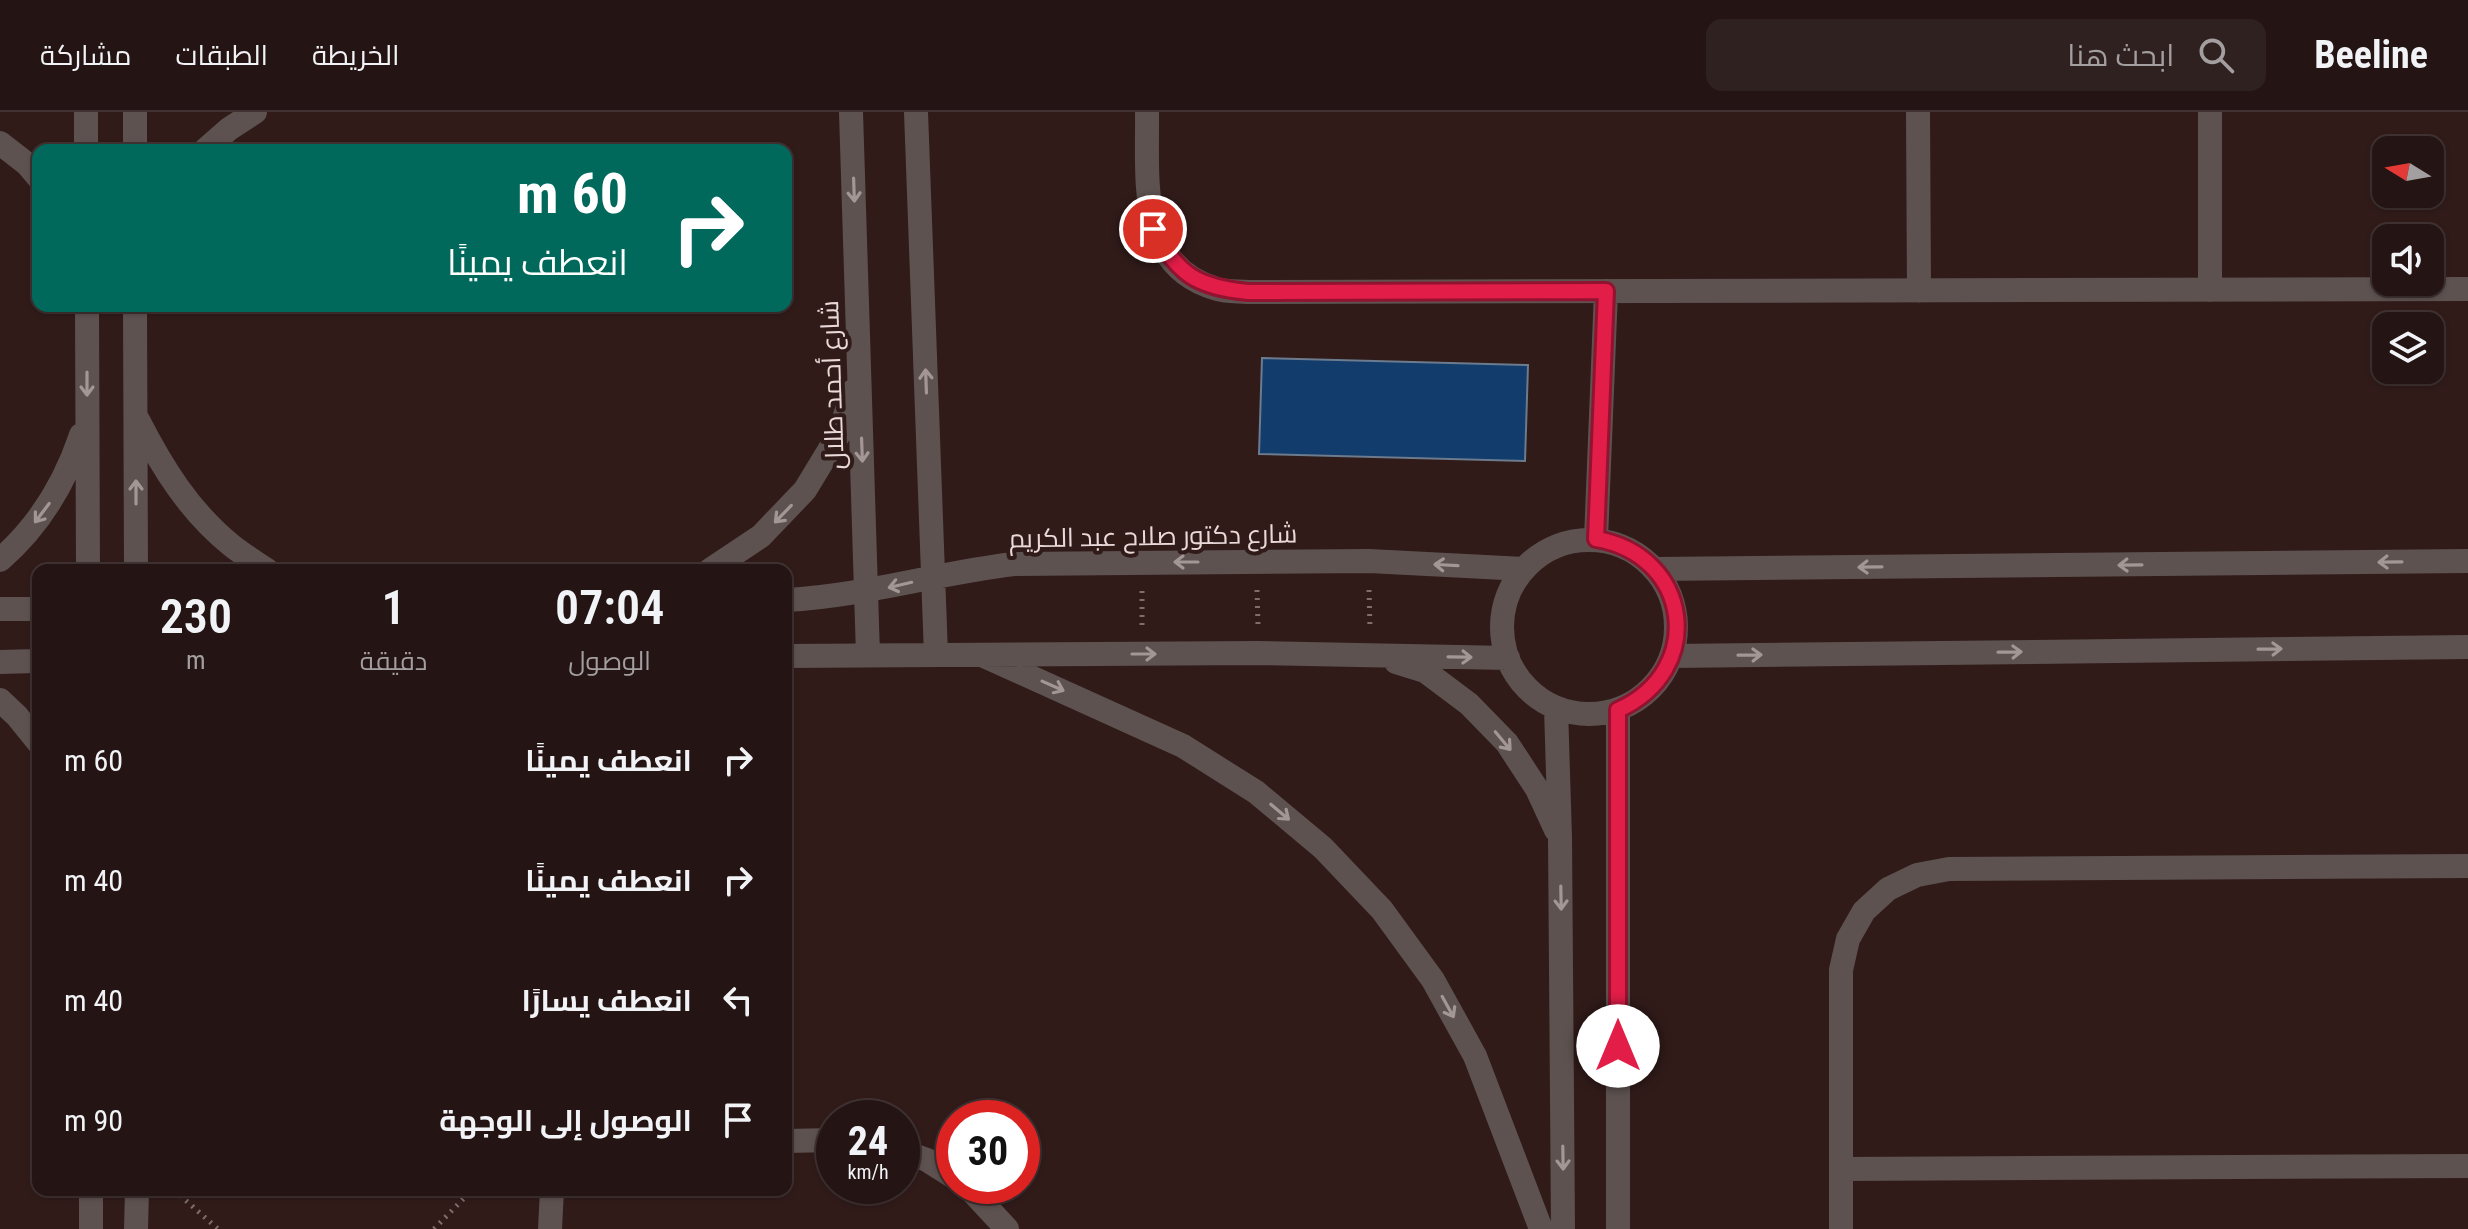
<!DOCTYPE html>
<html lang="ar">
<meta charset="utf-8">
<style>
body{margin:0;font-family:"Roboto Condensed",Cairo,sans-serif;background:#302121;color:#f1f3f6;direction:rtl;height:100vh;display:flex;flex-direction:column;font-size:30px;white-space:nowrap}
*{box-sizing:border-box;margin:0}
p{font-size:26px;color:#a39ea0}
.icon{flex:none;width:44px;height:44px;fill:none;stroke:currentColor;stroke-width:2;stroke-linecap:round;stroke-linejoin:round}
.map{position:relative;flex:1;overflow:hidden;direction:ltr}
.drawer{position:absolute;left:32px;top:452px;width:760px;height:632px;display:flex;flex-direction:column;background:#241413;border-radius:16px;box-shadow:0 2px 6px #0004,0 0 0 2px #413333;direction:rtl}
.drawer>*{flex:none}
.hud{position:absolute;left:32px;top:32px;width:760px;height:168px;border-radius:16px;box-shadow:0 2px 6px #0004,0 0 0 2px #413333;direction:rtl;background:#00695c;color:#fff;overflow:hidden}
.needle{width:52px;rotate:281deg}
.tools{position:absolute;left:2372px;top:24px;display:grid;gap:16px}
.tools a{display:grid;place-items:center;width:72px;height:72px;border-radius:16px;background:#241413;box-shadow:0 2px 6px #0004,0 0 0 2px #413333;font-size:40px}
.speed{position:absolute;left:816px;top:988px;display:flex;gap:16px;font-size:40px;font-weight:700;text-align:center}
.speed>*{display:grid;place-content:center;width:104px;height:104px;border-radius:50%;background:#241413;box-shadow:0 2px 6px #0004,0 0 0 2px #413333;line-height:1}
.speed small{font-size:20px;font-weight:400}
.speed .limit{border:12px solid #d22;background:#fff;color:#111}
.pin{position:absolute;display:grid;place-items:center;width:68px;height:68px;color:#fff;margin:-34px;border:4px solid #fff;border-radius:50%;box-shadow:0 2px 8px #0007}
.me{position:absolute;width:88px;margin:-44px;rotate:0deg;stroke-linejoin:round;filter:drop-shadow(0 0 6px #0008)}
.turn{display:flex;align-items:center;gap:28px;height:168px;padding:0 32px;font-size:36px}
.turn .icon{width:104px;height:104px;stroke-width:2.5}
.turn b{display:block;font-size:56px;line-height:68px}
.eta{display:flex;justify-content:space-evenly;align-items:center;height:136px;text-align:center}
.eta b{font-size:48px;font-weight:600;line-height:56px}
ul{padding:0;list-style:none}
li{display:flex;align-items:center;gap:24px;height:120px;padding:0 32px}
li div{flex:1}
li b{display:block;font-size:30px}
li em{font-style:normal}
header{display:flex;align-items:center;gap:48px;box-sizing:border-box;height:112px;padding:0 40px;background:#241413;border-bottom:2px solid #413333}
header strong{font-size:38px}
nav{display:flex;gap:44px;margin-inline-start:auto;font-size:28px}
.search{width:560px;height:72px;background:#302121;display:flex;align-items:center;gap:20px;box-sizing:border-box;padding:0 28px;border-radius:16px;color:#a39ea0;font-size:30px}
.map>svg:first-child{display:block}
.building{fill:#123c6c;stroke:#6c7b8e;stroke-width:2}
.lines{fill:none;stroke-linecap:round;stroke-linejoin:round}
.path{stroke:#816e6c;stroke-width:5;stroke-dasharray:2 6;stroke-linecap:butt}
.street{stroke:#5d5250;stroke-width:24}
.oneway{stroke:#a39694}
.route-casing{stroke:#92132f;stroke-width:20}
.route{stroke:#e11d48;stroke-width:14}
.labels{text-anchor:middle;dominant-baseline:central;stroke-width:8;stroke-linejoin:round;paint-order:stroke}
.street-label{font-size:26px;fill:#e9d9d8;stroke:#301b19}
</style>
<header>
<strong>Beeline</strong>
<div class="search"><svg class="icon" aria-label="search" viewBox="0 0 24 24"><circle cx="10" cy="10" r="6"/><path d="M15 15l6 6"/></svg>ابحث هنا</div>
<nav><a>الخريطة</a><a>الطبقات</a><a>مشاركة</a></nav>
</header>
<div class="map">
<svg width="2468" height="1117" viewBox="0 0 2468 1117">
<rect width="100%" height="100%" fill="#301b19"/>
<path class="building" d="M1262,246L1528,253L1525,349L1259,342Z"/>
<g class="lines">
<path class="path" d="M1257,478L1258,512
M1369,478L1370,516
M1142,513V479
M174,1078L218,1117
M434,1117L472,1078"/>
<path class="street" d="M86,0V38
M135,0V38
M851,0L868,543
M916,0L936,543
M1147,0C1148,66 1136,154 1217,177C1227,180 1238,179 1248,180L2468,177
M1918,0L1919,179
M0,31L27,52L38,65
M205,38L229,17L255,0
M2210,178V0
M87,194L88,458
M135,194L136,458
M138,308C162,355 189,399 231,433C242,442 255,450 267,458
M1596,427L1606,179
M1502 515a87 87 0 1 1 174 0a87 87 0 1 1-174 0Z
M0,448C39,414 65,371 81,323
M1655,457L2468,449
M710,458L761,424L805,378L839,322L853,279
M786,488C864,484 937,461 1014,452L1369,449L1524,457
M0,497H38
M982,543L1183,634L1256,680L1323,736L1382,798L1433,868L1475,944L1541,1117
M786,544L1258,541L1508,546
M1672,544L2468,535
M0,550L38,549
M1396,550L1425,559L1469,592L1507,631L1537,677L1556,718
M0,588L17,604L38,630
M1556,596L1560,726L1563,1117
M786,1029L834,1028
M902,1039L927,1048L954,1065
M1842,1057L2468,1054
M967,1074L1007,1117
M91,1078V1117
M136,1117L137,1078
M550,1117L552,1078
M1618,1117V598
M1841,1117V858L1848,827L1864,799L1888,777L1917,763L1949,757L2468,754"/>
</g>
<defs><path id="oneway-shaft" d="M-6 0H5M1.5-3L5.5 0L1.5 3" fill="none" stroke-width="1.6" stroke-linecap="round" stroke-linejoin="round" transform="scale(2)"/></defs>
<g class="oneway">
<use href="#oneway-shaft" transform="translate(854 78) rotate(88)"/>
<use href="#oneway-shaft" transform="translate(926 269) rotate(-92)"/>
<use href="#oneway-shaft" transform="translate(87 272) rotate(90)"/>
<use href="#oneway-shaft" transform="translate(862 338) rotate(88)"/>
<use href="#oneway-shaft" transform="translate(136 380) rotate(-90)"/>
<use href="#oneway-shaft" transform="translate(42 401) rotate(127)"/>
<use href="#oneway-shaft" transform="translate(783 402) rotate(134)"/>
<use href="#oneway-shaft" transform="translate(1186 450) rotate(180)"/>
<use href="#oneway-shaft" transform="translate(2390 450) rotate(179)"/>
<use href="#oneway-shaft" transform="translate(1446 453) rotate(-177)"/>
<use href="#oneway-shaft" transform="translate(2130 453) rotate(179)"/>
<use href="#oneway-shaft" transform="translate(1870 455) rotate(179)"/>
<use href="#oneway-shaft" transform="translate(900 473) rotate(167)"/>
<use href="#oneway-shaft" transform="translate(2270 537) rotate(-1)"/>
<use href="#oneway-shaft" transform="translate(2010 540) rotate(-1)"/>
<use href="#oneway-shaft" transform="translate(1144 542)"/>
<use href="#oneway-shaft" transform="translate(1750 543) rotate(-1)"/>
<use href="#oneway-shaft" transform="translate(1460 545) rotate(1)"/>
<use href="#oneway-shaft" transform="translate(1053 574) rotate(24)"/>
<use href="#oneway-shaft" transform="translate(1503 629) rotate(50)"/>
<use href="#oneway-shaft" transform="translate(1280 700) rotate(40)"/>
<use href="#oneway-shaft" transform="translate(1561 786) rotate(89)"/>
<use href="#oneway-shaft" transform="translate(1448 895) rotate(61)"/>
<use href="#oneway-shaft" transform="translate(1563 1046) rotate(89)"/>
</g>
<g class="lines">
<defs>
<path id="route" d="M1153,117C1178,163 1197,175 1248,180L1606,179L1596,427C1691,443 1707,558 1618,598V934"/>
</defs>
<use href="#route" class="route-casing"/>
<use href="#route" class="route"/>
</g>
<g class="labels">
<g class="street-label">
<text transform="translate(832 273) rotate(-92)">شارع أحمد طلال</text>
<text transform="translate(1153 424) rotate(-1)">شارع دكتور صلاح عبد الكريم</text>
</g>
</g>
</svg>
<div class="tools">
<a><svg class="needle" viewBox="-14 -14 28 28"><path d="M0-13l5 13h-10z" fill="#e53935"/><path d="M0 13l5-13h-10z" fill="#a39ea0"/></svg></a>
<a><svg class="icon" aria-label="sound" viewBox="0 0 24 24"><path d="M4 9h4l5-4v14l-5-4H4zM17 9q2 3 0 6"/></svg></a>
<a><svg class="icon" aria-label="layers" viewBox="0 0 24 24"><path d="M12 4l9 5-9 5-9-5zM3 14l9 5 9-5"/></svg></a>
</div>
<div class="speed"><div>24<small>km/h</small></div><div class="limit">30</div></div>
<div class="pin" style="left:1153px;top:117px;background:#d93025"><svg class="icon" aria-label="arrive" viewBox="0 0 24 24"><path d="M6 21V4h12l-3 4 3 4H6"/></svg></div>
<svg class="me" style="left:1618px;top:934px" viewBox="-20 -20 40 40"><circle r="19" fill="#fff"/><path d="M0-13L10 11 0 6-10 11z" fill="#e11d48"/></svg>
<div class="hud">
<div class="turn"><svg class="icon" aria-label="right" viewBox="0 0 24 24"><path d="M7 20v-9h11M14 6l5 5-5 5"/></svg><div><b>60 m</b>انعطف يمينًا</div></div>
</div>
<section class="drawer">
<div class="eta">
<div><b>07:04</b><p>الوصول</p></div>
<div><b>1</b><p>دقيقة</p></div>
<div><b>230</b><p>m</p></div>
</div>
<ul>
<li><svg class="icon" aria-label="right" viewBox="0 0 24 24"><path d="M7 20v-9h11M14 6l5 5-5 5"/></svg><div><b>انعطف يمينًا</b></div><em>60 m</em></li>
<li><svg class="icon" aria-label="right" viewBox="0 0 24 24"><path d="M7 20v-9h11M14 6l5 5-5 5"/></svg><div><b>انعطف يمينًا</b></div><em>40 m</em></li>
<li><svg class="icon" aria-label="left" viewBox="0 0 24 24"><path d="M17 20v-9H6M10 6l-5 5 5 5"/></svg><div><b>انعطف يسارًا</b></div><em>40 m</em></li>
<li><svg class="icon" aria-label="arrive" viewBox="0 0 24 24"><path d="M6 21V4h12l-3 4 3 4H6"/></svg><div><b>الوصول إلى الوجهة</b></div><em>90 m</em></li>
</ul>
</section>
</div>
